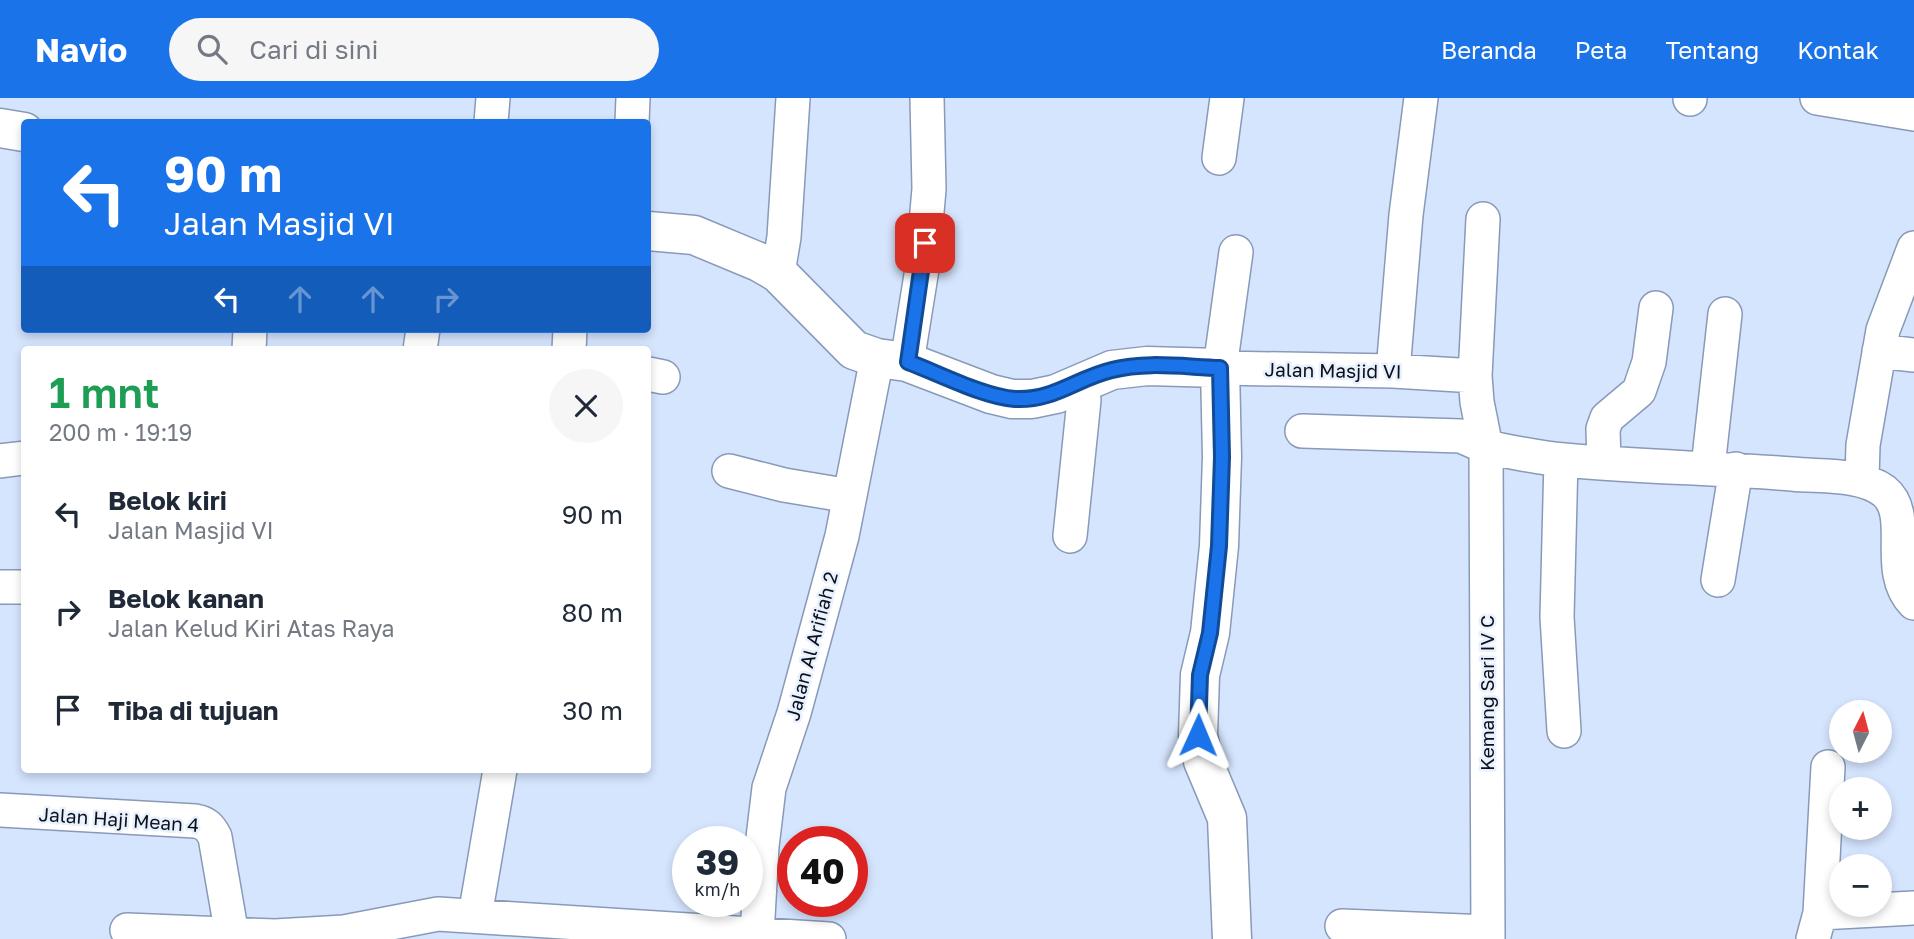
<!DOCTYPE html>
<html lang="id">
<meta charset="utf-8">
<style>
body{margin:0;font-family:"Golos Text",sans-serif;background:#f6f6f7;color:#1f2937;height:100vh;display:flex;flex-direction:column;font-size:26px;white-space:nowrap}
*{box-sizing:border-box;margin:0}
p{font-size:23px;color:#747a83}
.icon{flex:none;width:38px;height:38px;fill:none;stroke:currentColor;stroke-width:2;stroke-linecap:round;stroke-linejoin:round}
.map{position:relative;flex:1;overflow:hidden}
.panel{position:absolute;left:21px;top:248px;width:630px;height:427px;display:flex;flex-direction:column;background:#fff;border-radius:7px;box-shadow:0 4px 10px #0003}
.panel>*{flex:none}
.top-card{position:absolute;left:21px;top:21px;width:630px;height:214px;border-radius:7px;box-shadow:0 4px 10px #0003;background:#1a73e8;color:#fff;overflow:hidden}
.needle{width:46px;rotate:6deg}
.controls{position:absolute;left:1829px;top:602px;display:grid;gap:14px}
.controls a{display:grid;place-items:center;width:63px;height:63px;border-radius:50%;background:#fff;box-shadow:0 4px 10px #0003;font-size:35px}
.speed{position:absolute;left:672px;top:728px;display:flex;gap:14px;font-size:35px;font-weight:700;text-align:center}
.speed>*{display:grid;place-content:center;width:91px;height:91px;border-radius:50%;background:#fff;box-shadow:0 4px 10px #0003;line-height:1}
.speed small{font-size:18px;font-weight:400}
.speed .limit{border:10px solid #d22;background:#fff;color:#111}
.pin{position:absolute;display:grid;place-items:center;width:60px;height:60px;color:#fff;margin:-30px;border-radius:14px;box-shadow:0 4px 10px #0006}
.me{position:absolute;width:77px;margin:-38px;rotate:1deg;stroke-linejoin:round;filter:drop-shadow(0 0 5px #0008)}
.turn{display:flex;align-items:center;gap:24px;height:147px;padding:0 28px;font-size:32px}
.turn .icon{width:91px;height:91px;stroke-width:2.5}
.turn b{display:block;font-size:49px;line-height:60px}
.lanes{display:flex;align-items:center;height:66px;padding:0 28px;background:#0003;justify-content:center;gap:35px;direction:ltr}
.lanes .off{opacity:.35}
.round{display:grid;place-items:center;flex:none;width:74px;height:74px;border-radius:37px;background:#f6f6f7}
.head{display:flex;align-items:center;justify-content:space-between;height:119px;padding:0 28px}
h1{font-size:42px;font-weight:600;line-height:52px;color:#1e9e55}
ul{padding:0;list-style:none}
li{display:flex;align-items:center;gap:21px;height:98px;padding:0 28px}
li div{flex:1}
li b{display:block;font-size:26px}
li em{font-style:normal}
header{display:flex;align-items:center;gap:42px;box-sizing:border-box;height:98px;padding:0 35px;background:#1a73e8;color:#fff}
header strong{font-size:33px}
nav{display:flex;gap:38px;margin-inline-start:auto;font-size:24px}
.search{width:490px;height:63px;background:#f6f6f7;display:flex;align-items:center;gap:18px;box-sizing:border-box;padding:0 24px;border-radius:38px;color:#747a83;font-size:26px}
.map>svg:first-child{display:block}
.lines{fill:none;stroke-linecap:round;stroke-linejoin:round}
.street-casing{stroke:#889ab7;stroke-width:36}
.secondary-casing{stroke:#889ab7;stroke-width:41}
.street{stroke:#fff;stroke-width:33}
.secondary{stroke:#fff;stroke-width:38}
.route-casing{stroke:#114b97;stroke-width:18}
.route{stroke:#1a73e8;stroke-width:12}
.labels{text-anchor:middle;dominant-baseline:central;stroke-width:5;stroke-linejoin:round;paint-order:stroke}
.street-label{font-size:19px;fill:#0a111b;stroke:#e9f1fe}
</style>
<header>
<strong>Navio</strong>
<div class="search"><svg class="icon" aria-label="search" viewBox="0 0 24 24"><circle cx="10" cy="10" r="6"/><path d="M15 15l6 6"/></svg>Cari di sini</div>
<nav><a>Beranda</a><a>Peta</a><a>Tentang</a><a>Kontak</a></nav>
</header>
<div class="map">
<svg width="1914" height="841" viewBox="0 0 1914 841">
<rect width="100%" height="100%" fill="#d5e5fe"/>
<g class="lines">
<defs>
<path id="street" d="M1817,0L1914,16
M1690,1V0
M491,24L493,0
M632,24L633,0
M1219,60L1227,0
M1483,121L1475,278L1477,304L1486,349C1512,354 1538,360 1564,362C1640,369 1716,370 1792,376C1821,379 1860,375 1884,393C1914,417 1882,472 1914,505
M1236,154L1220,270L1393,273L1475,278
M778,175L784,139L793,0
M249,252L250,231
M420,252L423,231
M569,252L570,231
M1879,253L1914,257
M907,264L922,171L929,91L927,0
M1393,273L1406,117L1421,0
M648,276L663,279
M1302,333L1461,338L1486,349L1488,841
M1561,362L1557,519L1564,633
M0,363L24,360
M1604,365L1603,331L1607,320L1639,293L1649,264L1656,210
M1708,369L1725,216
M729,373L784,387L850,398
M1862,382L1863,347L1883,232L1914,150
M1070,438L1084,302L1080,284
M1718,482L1736,371
M0,489H24
M0,712L195,723C206,725 210,729 215,739L232,837
M1820,815L1914,810
M475,818L500,672
M1342,828L1488,834
M127,832L275,838L344,834L438,816L829,841
M757,837L762,748L769,690L794,615L842,438L877,260
M1813,841L1820,815L1828,669"/>
<path id="secondary" d="M0,30L24,34
M648,133L694,137L759,164L778,175L854,252L877,260L907,264L991,296L1012,301H1032L1056,296L1112,272L1147,268L1220,270L1222,359L1219,448L1210,535L1200,577L1198,637L1203,663L1227,720L1232,841"/>
</defs>
<use href="#street" class="street-casing"/>
<use href="#secondary" class="secondary-casing"/>
<use href="#street" class="street"/>
<use href="#secondary" class="secondary"/>
</g>
<g class="lines">
<defs>
<path id="route" d="M925,145L908,264C938,275 984,299 1015,301C1054,303 1077,280 1112,272C1146,263 1185,269 1220,270L1222,359L1219,448L1210,535L1200,577L1198,637"/>
</defs>
<use href="#route" class="route-casing"/>
<use href="#route" class="route"/>
</g>
<g class="labels">
<g class="street-label">
<text transform="translate(1333 272) rotate(1)">Jalan Masjid VI</text>
<text transform="translate(811 548) rotate(-75)">Jalan Al Arifiah 2</text>
<text transform="translate(1486 595) rotate(-90)">Kemang Sari IV C</text>
<text transform="translate(119 721) rotate(4)">Jalan Haji Mean 4</text>
</g>
</g>
</svg>
<div class="controls">
<a><svg class="needle" viewBox="-14 -14 28 28"><path d="M0-13l5 13h-10z" fill="#e53935"/><path d="M0 13l5-13h-10z" fill="#747a83"/></svg></a>
<a>+</a>
<a>−</a>
</div>
<div class="speed"><div>39<small>km/h</small></div><div class="limit">40</div></div>
<div class="pin" style="left:925px;top:145px;background:#d93025"><svg class="icon" aria-label="arrive" viewBox="0 0 24 24"><path d="M6 21V4h12l-3 4 3 4H6"/></svg></div>
<svg class="me" style="left:1198px;top:637px" viewBox="-20 -20 40 40"><path d="M0-17L14 15 0 8-14 15z" fill="#1a73e8" stroke="#fff" stroke-width="4"/></svg>
<div class="top-card">
<div class="turn"><svg class="icon" aria-label="left" viewBox="0 0 24 24"><path d="M17 20v-9H6M10 6l-5 5 5 5"/></svg><div><b>90 m</b>Jalan Masjid VI</div></div>
<div class="lanes"><svg class="icon" aria-label="left" viewBox="0 0 24 24"><path d="M17 20v-9H6M10 6l-5 5 5 5"/></svg><svg class="icon off" aria-label="ahead" viewBox="0 0 24 24"><path d="M12 20V5M6 11l6-6 6 6"/></svg><svg class="icon off" aria-label="ahead" viewBox="0 0 24 24"><path d="M12 20V5M6 11l6-6 6 6"/></svg><svg class="icon off" aria-label="right" viewBox="0 0 24 24"><path d="M7 20v-9h11M14 6l5 5-5 5"/></svg></div>
</div>
<section class="panel">
<div class="head"><div><h1>1 mnt</h1><p>200 m · 19:19</p></div><a class="round"><svg class="icon" aria-label="close" viewBox="0 0 24 24"><path d="M6 6l12 12M18 6L6 18"/></svg></a></div>
<ul>
<li><svg class="icon" aria-label="left" viewBox="0 0 24 24"><path d="M17 20v-9H6M10 6l-5 5 5 5"/></svg><div><b>Belok kiri</b><p>Jalan Masjid VI</p></div><em>90 m</em></li>
<li><svg class="icon" aria-label="right" viewBox="0 0 24 24"><path d="M7 20v-9h11M14 6l5 5-5 5"/></svg><div><b>Belok kanan</b><p>Jalan Kelud Kiri Atas Raya</p></div><em>80 m</em></li>
<li><svg class="icon" aria-label="arrive" viewBox="0 0 24 24"><path d="M6 21V4h12l-3 4 3 4H6"/></svg><div><b>Tiba di tujuan</b></div><em>30 m</em></li>
</ul>
</section>
</div>
